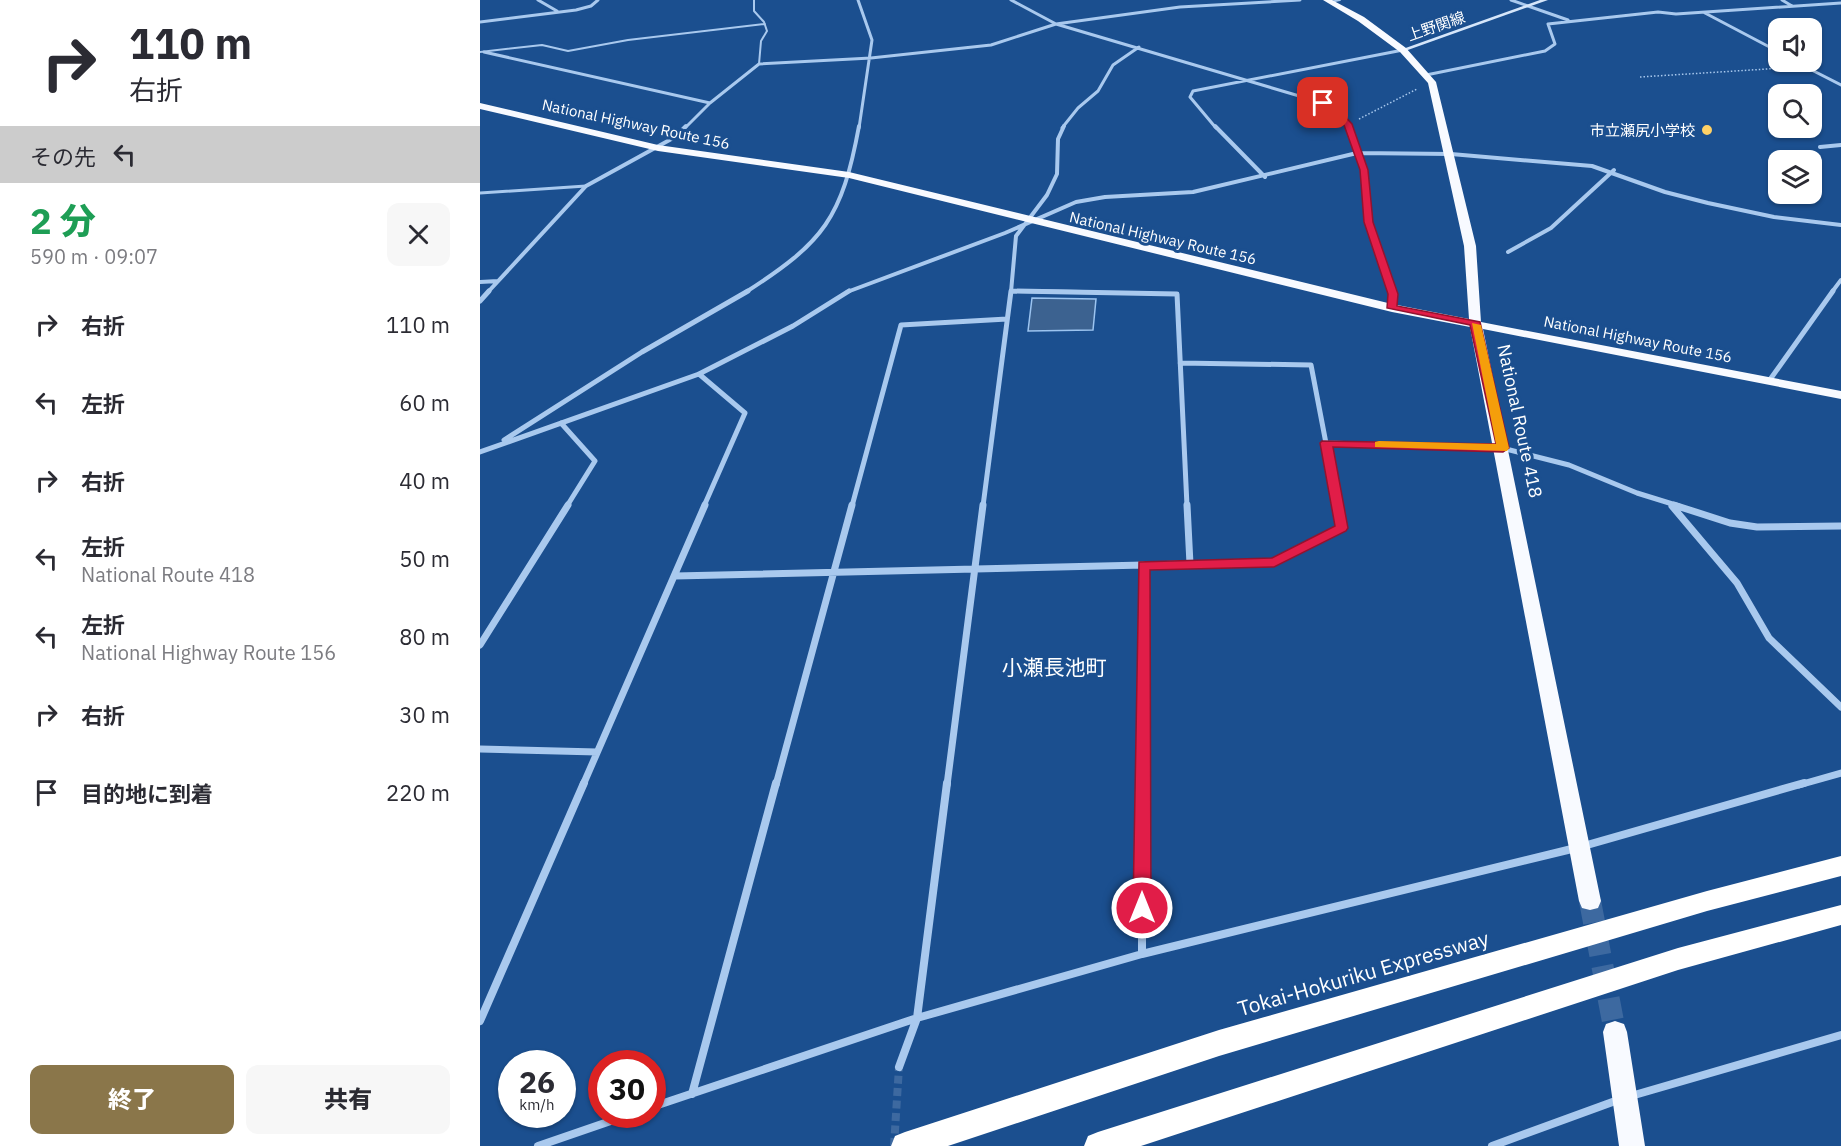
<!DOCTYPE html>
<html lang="ja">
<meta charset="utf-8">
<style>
body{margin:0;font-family:"IBM Plex Sans","Noto Sans JP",sans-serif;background:#f7f7f7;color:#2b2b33;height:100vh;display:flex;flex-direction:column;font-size:22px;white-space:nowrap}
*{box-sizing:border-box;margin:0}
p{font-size:20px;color:#7c7c81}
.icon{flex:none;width:33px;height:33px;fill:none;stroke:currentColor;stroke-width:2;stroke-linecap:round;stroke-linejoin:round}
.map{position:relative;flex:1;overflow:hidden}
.sheet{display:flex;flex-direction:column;background:#fff;width:480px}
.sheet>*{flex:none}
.hud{background:#fff;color:#2b2b33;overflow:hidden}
.fabs{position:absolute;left:1288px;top:18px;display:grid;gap:12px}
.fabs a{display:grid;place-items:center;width:54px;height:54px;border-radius:12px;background:#fff;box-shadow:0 2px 4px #0004;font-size:30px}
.speed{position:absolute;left:18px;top:1050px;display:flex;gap:12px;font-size:30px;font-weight:700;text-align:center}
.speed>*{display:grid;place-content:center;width:78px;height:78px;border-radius:50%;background:#fff;box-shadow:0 2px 4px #0004;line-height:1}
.speed small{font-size:15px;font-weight:400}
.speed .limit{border:9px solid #d22;background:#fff;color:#111}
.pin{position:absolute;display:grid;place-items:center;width:51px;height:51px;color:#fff;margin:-26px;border-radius:12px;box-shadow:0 3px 9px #0006}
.me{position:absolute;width:66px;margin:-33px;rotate:0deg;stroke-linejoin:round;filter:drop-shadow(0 0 4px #0008)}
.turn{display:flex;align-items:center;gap:21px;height:126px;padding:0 30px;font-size:27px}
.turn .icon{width:78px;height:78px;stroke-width:2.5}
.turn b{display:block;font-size:42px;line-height:51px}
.then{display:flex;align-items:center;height:57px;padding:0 30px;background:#0003;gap:12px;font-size:22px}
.round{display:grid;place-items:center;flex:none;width:63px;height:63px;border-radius:12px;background:#f7f7f7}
.summary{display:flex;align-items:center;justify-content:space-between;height:102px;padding:0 30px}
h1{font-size:36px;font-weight:800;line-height:45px;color:#1e9e55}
.primary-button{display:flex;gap:12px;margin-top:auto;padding:12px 30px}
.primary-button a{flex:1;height:69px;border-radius:12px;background:#8a764a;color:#fff;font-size:24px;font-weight:800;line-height:69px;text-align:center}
.primary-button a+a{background:#f7f7f7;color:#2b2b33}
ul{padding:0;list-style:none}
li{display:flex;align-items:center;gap:18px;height:78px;padding:0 30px}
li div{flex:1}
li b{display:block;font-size:22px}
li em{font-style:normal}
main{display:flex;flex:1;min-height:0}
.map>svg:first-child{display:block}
.water{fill:#3c6290;stroke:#9cc4f0;stroke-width:1.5}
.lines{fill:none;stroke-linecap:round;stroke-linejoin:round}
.minor-tunnel{stroke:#3d69a0;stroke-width:8;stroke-dasharray:8 4.5;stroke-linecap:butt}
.trunk-tunnel{stroke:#3d69a0;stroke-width:22;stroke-dasharray:22 11;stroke-linecap:butt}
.path{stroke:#a9c9ee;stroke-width:1.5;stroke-dasharray:1.5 2;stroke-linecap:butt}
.service-far1{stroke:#a9c9ee;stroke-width:2}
.service{stroke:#a9c9ee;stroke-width:3}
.minor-far4{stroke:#a9c9ee;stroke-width:3}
.minor-far3{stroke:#a9c9ee;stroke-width:4}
.minor-far2{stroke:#a9c9ee;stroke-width:5}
.minor-far1{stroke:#a9c9ee;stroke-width:7}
.minor{stroke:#a9c9ee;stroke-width:8}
.secondary{fill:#d6e6fa;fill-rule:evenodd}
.trunk{fill:#f8faff;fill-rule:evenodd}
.motorway{fill:#fff;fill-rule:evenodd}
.route{fill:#e11d48;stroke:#92132f;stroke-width:1.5}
.slow{fill:#f59e0b}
.poi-dot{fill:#ffd166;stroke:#1b4f8f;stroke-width:2}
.labels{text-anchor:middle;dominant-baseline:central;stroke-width:6;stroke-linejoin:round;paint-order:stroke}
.far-street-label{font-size:15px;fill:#fff;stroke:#1b4f8f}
.far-poi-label{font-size:15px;fill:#fff;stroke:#1b4f8f;text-anchor:end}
.street-label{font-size:18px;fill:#fff;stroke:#1b4f8f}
.quarter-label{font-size:21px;fill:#fff;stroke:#1b4f8f}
.near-street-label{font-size:21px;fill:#fff;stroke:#1b4f8f}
</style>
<main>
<section class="sheet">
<div class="hud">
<div class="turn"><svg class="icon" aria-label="right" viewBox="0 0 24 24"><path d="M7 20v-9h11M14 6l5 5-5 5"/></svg><div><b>110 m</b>右折</div></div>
<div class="then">その先<svg class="icon" aria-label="left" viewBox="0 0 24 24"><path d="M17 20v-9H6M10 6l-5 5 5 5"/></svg></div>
</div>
<div class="summary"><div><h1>2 分</h1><p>590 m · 09:07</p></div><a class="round"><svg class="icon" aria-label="close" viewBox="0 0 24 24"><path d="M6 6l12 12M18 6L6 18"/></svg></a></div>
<ul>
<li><svg class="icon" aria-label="right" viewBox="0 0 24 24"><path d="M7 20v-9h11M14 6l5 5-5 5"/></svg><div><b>右折</b></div><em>110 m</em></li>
<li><svg class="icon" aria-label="left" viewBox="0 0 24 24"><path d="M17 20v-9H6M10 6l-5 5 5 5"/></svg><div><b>左折</b></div><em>60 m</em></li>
<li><svg class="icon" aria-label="right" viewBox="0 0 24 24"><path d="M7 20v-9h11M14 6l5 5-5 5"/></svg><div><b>右折</b></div><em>40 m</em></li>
<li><svg class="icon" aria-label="left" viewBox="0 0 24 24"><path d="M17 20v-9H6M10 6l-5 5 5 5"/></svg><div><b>左折</b><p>National Route 418</p></div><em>50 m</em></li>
<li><svg class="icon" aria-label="left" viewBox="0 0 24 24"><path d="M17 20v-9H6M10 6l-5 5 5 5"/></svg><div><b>左折</b><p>National Highway Route 156</p></div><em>80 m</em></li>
<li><svg class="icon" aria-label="right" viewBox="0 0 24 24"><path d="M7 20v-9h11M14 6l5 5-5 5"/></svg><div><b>右折</b></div><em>30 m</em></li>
<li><svg class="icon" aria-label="arrive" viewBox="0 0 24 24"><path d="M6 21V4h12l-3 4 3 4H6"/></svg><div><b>目的地に到着</b></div><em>220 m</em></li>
</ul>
<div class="primary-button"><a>終了</a><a>共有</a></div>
</section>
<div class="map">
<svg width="1361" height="1146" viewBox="0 0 1361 1146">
<rect width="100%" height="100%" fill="#1b4f8f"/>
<path class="water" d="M552,298L616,299L613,330L548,331Z"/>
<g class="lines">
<path class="minor-tunnel" d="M414,1146L419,1067"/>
<path class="trunk-tunnel" d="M1110,901L1135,1032"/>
<path class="path" d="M1160,77L1303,68
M879,119L937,89"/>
<path class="service-far1" d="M274,0V11L284,22L287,31L281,41L279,64
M850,2L860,0
M0,52L62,45L88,51L148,40L285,24"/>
<path class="service" d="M0,193L106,186"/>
<path class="minor-far4" d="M58,0L77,11
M378,0L392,40L379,128
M531,0L576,24
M820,0L700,7L576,24L843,103L855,111L869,128
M1031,0L1088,20
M1302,0L1312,6
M1225,13L1299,52
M0,22L96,10L111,6L118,0
M4,52L230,103
M1316,62L1361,85
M946,75L1065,51L1075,44L1068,24L1178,12L1196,14L1361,3
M205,128L230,103L279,64L391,58L511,45L576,24
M582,128L598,108L618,91L633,65L659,47
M736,128L710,97L713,91L923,50"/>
<path class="minor-far3" d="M735,126L785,177
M869,126L884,170L889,222L912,292
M1340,147L1361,145
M1028,252L1071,228L1134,170
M0,282L18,281
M531,291L603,292
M8,292L106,186L195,137L206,126
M266,292C344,242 362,218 379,126
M367,292L525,233L596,202L625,197L713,192L877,153L971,154L1112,166L1185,192L1228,203L1294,217L1361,225
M531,292L536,236L567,195L577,174L578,139L584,126
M1352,292L1361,280"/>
<path class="minor-far2" d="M531,291L697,294L707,506
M912,291V308
M0,301L9,291
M700,363L831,365L858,506
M219,374L265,413L224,506
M1289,381L1353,291
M81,423L115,461L87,506
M24,440L162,352L268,291
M846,443L1022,448L1089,465L1157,493L1199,506
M0,452L219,374L313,326L369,291
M372,506L421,325L527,319
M503,506L531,291"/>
<path class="minor-far1" d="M707,505L710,564
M1194,505L1250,523L1277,527L1361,526
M1192,506L1257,583L1289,638L1361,707
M195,576L794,562L862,528L858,505
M0,645L88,505
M0,749L117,752
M103,785L225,505
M296,785L372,505
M467,785L503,505
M662,785L663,565
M1319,785L1361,773"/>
<path class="minor" d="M662,954V783
M0,1021L104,783
M419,1067L437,1018L467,783
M212,1094L296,783
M1151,1096L1361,1035
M172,1107L437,1018L662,954L1100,847L1324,783
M58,1146L151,1114
M1012,1146L1138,1100"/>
<path class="secondary" d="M1060,0H1068L925,51L920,50Z"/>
<path class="trunk" d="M843,0H852L884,17L926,48L956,82L996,246L1001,322L1361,391V399L1003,329L1121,901L1118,908L1110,910L1102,908L1099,901L990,327L912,312L369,178L178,151L0,109V103L178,145L369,172L912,304L989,319L984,246L948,83L920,52L878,21Z
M1135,1021L1144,1024L1147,1032L1165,1146H1139L1123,1032L1126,1024Z"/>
<path class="motorway" d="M1361,856V876L1227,911L739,1056L468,1146H411L415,1136L425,1132L739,1030L1227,891Z
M1361,905V925L1198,970L661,1146H604L608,1136L618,1132L1198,948Z"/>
</g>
<path class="route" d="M840,102L858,109L872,124L888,170L893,222L918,294L917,306L1000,322L1029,448L1023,452L853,447L868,528L866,531L794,567L670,570L671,908L669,914L662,916L656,914L653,908L659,562L792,558L855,526L840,443L842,441L1016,444L990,325L907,308L908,294L884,222L880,170L864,125L840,105Z"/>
<path class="slow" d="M992,323L1001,325L1029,448L1027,451L895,447V442L899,441L1016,444Z"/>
<circle class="poi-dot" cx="1227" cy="130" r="6"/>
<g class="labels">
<g class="far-street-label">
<text transform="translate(956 26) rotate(-19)">上野関線</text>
<text transform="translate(156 124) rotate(12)">National Highway Route 156</text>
<text transform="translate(683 238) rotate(13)">National Highway Route 156</text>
<text transform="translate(1158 339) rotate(11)">National Highway Route 156</text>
</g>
<g class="far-poi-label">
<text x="1215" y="130">市立瀬尻小学校</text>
</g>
<g class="street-label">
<text transform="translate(1040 421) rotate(78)">National Route 418</text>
</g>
<g class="quarter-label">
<text x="574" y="667">小瀬長池町</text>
</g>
<g class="near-street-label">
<text transform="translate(883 973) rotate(-16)">Tokai-Hokuriku Expressway</text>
</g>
</g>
</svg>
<div class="fabs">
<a><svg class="icon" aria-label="sound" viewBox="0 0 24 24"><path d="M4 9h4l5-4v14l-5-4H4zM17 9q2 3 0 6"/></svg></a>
<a><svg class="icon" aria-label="search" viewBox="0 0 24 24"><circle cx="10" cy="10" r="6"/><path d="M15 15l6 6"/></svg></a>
<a><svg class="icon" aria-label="layers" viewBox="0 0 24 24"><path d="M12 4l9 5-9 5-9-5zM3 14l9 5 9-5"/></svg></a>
</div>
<div class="speed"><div>26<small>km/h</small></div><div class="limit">30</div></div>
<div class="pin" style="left:843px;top:103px;background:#d93025"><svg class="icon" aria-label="arrive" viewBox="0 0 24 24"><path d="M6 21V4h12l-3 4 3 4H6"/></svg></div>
<svg class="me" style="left:662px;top:908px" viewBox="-20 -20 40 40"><circle r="17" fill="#e11d48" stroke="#fff" stroke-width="3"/><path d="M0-11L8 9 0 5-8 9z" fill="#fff"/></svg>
</div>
</main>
